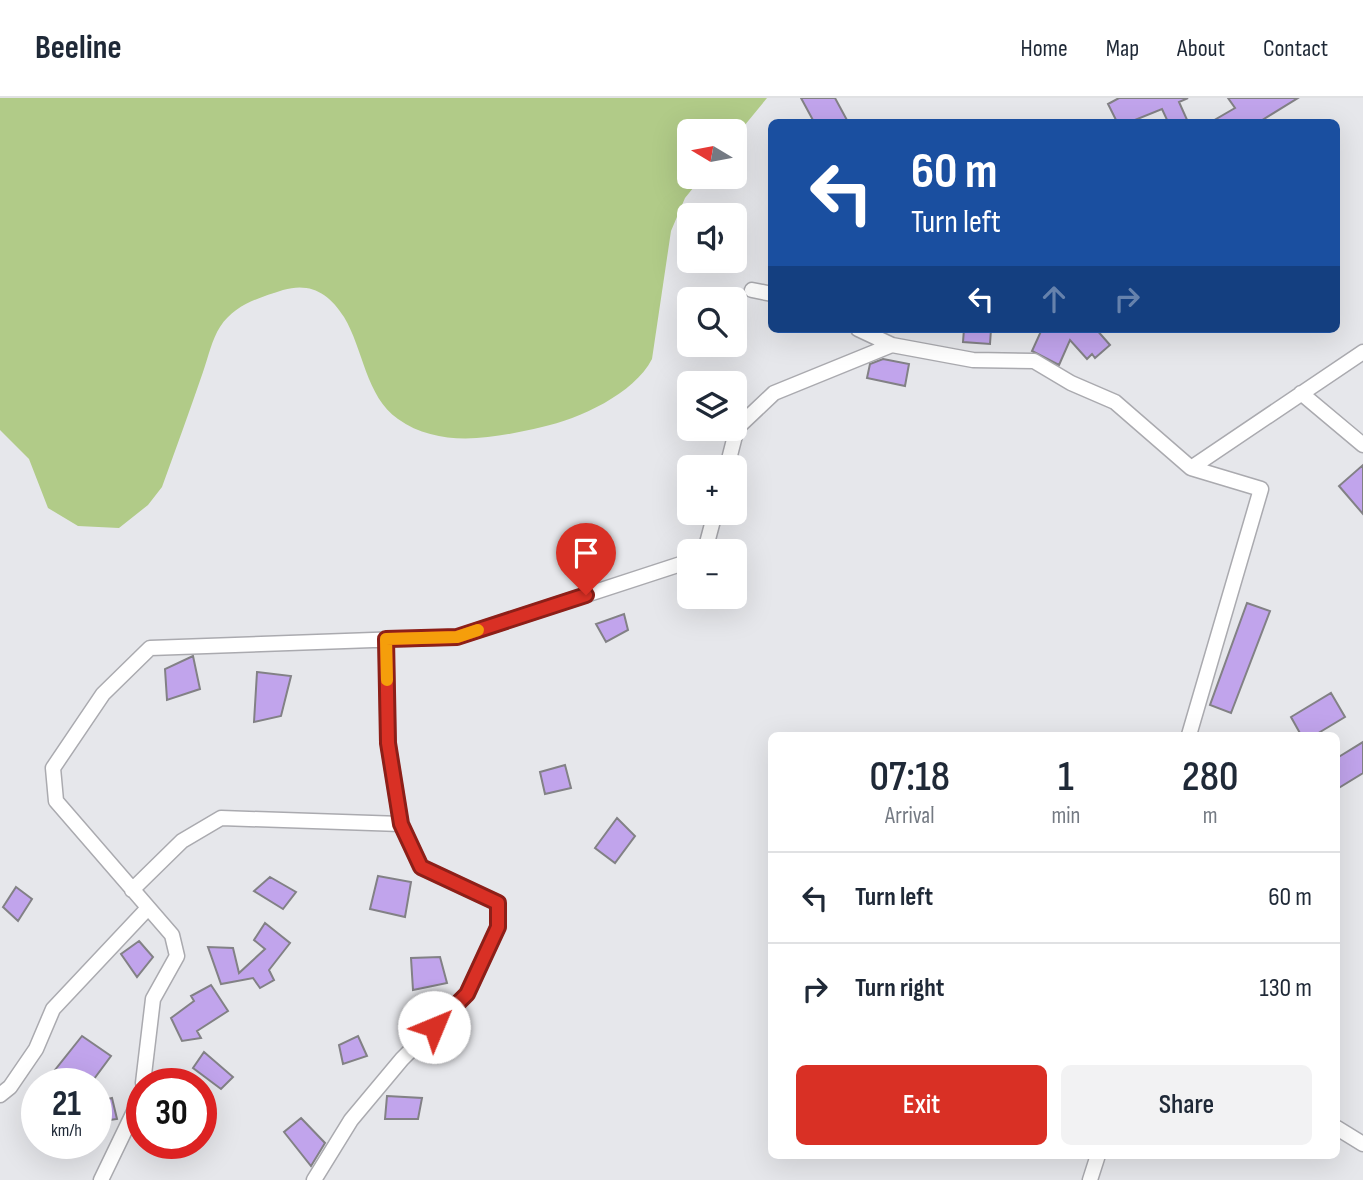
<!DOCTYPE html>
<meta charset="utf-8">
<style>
body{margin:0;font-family:"Sofia Sans Condensed",sans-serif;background:#f2f2f3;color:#1f2937;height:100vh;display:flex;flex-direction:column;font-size:26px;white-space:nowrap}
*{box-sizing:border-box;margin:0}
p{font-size:23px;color:#747a83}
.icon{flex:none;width:38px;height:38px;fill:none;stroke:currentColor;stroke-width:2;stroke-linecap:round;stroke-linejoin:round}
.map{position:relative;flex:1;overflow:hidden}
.panel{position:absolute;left:768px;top:634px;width:572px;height:427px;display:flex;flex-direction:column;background:#fff;border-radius:10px;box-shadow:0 7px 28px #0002}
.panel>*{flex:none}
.guide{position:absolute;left:768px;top:21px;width:572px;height:214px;border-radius:10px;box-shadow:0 7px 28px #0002;background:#1a4fa0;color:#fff;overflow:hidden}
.needle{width:46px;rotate:280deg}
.buttons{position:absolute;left:677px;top:21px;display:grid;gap:14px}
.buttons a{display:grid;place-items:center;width:70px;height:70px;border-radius:10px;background:#fff;box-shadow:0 7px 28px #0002;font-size:35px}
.speed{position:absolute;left:21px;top:970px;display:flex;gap:14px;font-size:35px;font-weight:700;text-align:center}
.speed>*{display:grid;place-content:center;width:91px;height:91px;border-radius:50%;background:#fff;box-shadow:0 7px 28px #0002;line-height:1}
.speed small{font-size:18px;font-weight:400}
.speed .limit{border:10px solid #d22;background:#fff;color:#111}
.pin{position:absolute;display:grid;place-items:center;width:60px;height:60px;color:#fff;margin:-72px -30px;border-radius:50% 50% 50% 0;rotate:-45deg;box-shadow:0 0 7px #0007}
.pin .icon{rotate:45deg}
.me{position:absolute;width:77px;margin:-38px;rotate:45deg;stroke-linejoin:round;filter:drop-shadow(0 0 5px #0008)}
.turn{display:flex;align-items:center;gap:24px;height:147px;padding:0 28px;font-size:32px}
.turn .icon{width:91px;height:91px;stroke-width:2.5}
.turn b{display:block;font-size:49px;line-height:60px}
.lanes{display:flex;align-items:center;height:66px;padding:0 28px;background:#0003;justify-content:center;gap:35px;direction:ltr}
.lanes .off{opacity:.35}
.eta{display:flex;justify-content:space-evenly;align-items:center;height:119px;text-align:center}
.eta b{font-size:42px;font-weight:600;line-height:49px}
.action{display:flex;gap:14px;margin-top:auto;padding:14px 28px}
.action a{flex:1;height:80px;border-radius:10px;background:#d93025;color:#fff;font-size:28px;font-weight:600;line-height:80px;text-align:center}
.action a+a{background:#f2f2f3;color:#1f2937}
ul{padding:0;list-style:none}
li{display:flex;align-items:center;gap:21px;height:91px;padding:0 28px;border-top:2px solid #e0e1e3}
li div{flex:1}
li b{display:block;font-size:26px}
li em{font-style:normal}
header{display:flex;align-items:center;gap:42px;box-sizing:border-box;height:98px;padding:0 35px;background:#fff;border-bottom:2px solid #e0e1e3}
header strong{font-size:33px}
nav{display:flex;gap:38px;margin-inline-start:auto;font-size:24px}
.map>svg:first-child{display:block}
.green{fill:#b1cb88}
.building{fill:#c1a4ec;stroke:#828185;stroke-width:2}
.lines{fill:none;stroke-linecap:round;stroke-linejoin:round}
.minor-casing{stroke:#aaaaaf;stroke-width:17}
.minor{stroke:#fff;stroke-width:14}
.route-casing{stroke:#8d1f18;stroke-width:18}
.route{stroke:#d93025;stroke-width:12}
.slow{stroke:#f59e0b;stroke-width:12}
</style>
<header>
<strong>Beeline</strong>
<nav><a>Home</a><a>Map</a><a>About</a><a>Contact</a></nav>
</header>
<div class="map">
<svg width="1363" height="1082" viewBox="0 0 1363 1082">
<rect width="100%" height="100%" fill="#e6e7eb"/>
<path class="green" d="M0,0H767L735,39V33H690V79H702L685,100L671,133L652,261C634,296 579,321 542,329C495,340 440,351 398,321C366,299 363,250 344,219C329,195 310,184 283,192C259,200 235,206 220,229C212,241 208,260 203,274C190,312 176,350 162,389L148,407L119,430L78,428L48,410L29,361L0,332Z"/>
<path class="building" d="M801,0H835L848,24H814Z
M1119,0H1188L1179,4L1188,24H1168L1162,11L1130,24H1117L1108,6Z
M1228,0H1298L1259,24H1211L1235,10Z
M964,231H991L990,246L963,244Z
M1042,231H1096L1110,247L1095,260L1092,256L1087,261L1070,242L1059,267L1032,253Z
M883,261L909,266L905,288L867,280L870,266Z
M1363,367V416L1339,388Z
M1247,505L1270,513L1231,615L1210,607Z
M624,516L628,532L606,544L596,526Z
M193,558L200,591L167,602L165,571Z
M257,574L291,578L281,618L254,624Z
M1331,595L1345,619L1315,637H1301L1291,619Z
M1363,644V675L1337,691V660Z
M565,667L571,690L545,696L540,674Z
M617,720L635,738L615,765L595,750Z
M378,778L411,784L405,819L370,811Z
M270,779L296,794L283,811L254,793Z
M16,789L32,801L18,823L3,809Z
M265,825L290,845L269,872L274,882L260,890L253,880L221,886L208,849L233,850L239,875L265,851L254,842Z
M139,843L153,859L137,879L121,856Z
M440,859L447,885L413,892L411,860Z
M211,887L228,913L197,933L201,940L182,943L171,920L194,903L191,898Z
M82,938L111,958L91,985H66L51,977Z
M358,938L367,958L343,966L339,947Z
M204,954L233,979L221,991L193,970Z
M387,998L422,1000L418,1021H385Z
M112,1000L117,1021L102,1023L100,1003Z
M301,1020L325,1045L311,1068L284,1034Z"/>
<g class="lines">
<defs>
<path id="minor" d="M752,192L772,196
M858,231L892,247L973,262L1034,263L1071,285L1115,304L1191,370
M1301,295L1363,347
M727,369L737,330L774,295L892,247
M700,453L707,445L715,415
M1189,637L1261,391L1191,370L1363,254
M132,792L182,743L221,720L401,726
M143,985L153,901L177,858L172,837L56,703L53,670L103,596L150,550L457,539L690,463
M0,997L10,989L36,951L53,911L148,810
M1337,1030L1363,1046
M101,1082L142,997
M314,1082L351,1022L402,961L467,896L498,829V805L421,769L401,726L388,645L386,541
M1090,1082L1098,1057"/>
</defs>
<use href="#minor" class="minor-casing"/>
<use href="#minor" class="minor"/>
</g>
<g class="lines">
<defs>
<path id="route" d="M434,929L467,896L498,829V805L421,769L401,726L388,645L386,541L457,539L586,497"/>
</defs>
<use href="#route" class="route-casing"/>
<use href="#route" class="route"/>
<path class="slow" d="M387,582L386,541L457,539L478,532"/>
</g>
</svg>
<div class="buttons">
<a><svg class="needle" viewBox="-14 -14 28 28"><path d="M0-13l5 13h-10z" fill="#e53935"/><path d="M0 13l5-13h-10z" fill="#747a83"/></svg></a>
<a><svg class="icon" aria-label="sound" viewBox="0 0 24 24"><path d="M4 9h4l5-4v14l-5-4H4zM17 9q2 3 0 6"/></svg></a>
<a><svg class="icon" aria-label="search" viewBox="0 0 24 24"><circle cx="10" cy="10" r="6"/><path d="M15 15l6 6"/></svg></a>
<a><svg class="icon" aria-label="layers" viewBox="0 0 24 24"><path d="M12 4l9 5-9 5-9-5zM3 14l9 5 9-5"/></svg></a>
<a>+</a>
<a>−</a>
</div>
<div class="speed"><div>21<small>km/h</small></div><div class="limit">30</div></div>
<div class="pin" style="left:586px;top:497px;background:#d93025"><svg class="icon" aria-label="arrive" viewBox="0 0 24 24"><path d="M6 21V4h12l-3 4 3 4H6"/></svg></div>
<svg class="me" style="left:434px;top:929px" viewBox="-20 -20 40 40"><circle r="19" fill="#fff"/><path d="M0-13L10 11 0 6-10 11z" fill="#d93025"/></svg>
<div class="guide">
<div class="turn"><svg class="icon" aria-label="left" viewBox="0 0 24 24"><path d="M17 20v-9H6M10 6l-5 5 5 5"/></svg><div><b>60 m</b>Turn left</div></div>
<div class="lanes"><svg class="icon" aria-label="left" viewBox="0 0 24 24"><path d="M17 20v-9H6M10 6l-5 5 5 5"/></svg><svg class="icon off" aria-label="ahead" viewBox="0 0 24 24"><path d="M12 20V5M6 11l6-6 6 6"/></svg><svg class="icon off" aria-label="right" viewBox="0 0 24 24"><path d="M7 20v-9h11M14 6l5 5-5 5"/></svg></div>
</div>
<section class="panel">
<div class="eta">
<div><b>07:18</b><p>Arrival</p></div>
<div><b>1</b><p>min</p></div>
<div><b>280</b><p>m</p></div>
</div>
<ul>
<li><svg class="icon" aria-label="left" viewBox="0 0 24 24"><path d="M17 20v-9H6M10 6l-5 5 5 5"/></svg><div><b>Turn left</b></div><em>60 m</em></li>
<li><svg class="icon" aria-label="right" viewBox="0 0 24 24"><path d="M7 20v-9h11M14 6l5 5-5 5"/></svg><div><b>Turn right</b></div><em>130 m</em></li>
</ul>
<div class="action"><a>Exit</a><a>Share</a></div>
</section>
</div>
